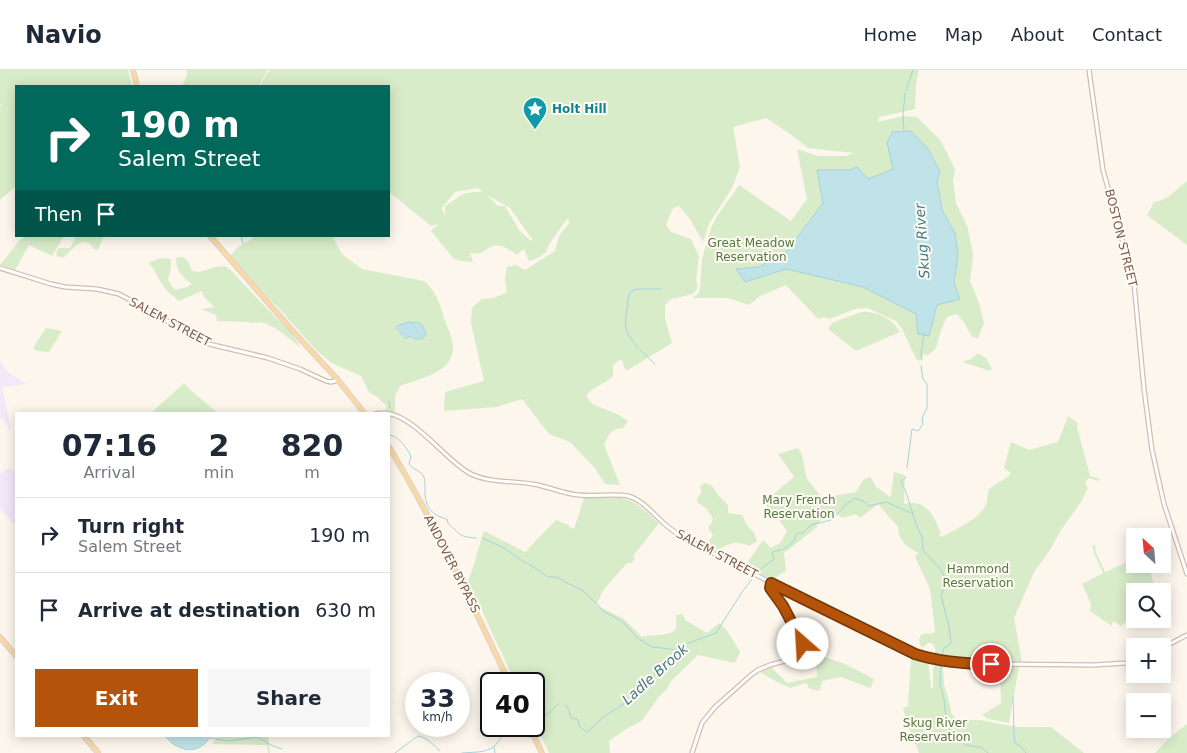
<!DOCTYPE html>
<meta charset="utf-8">
<style>
body{margin:0;font-family:"DejaVu Sans",sans-serif;background:#f6f6f7;color:#1f2937;height:100vh;display:flex;flex-direction:column;font-size:19px;white-space:nowrap}
*{box-sizing:border-box;margin:0}
p{font-size:16px;color:#747a83}
.icon{flex:none;width:28px;height:28px;fill:none;stroke:currentColor;stroke-width:2;stroke-linecap:round;stroke-linejoin:round}
.map{position:relative;flex:1;overflow:hidden}
.details{position:absolute;left:15px;top:342px;width:375px;height:325px;display:flex;flex-direction:column;background:#fff;border-radius:0px;box-shadow:0 2px 12px #0003}
.details>*{flex:none}
.banner{position:absolute;left:15px;top:15px;width:375px;height:152px;border-radius:0px;box-shadow:0 2px 12px #0003;background:#00695c;color:#fff;overflow:hidden}
.needle{width:32px;rotate:334deg}
.controls{position:absolute;left:1126px;top:458px;display:grid;gap:10px}
.controls a{display:grid;place-items:center;width:45px;height:45px;border-radius:0px;background:#fff;box-shadow:0 2px 12px #0003;font-size:25px}
.speed{position:absolute;left:405px;top:602px;display:flex;gap:10px;font-size:25px;font-weight:700;text-align:center}
.speed>*{display:grid;place-content:center;width:65px;height:65px;border-radius:50%;background:#fff;box-shadow:0 2px 12px #0003;line-height:1}
.speed small{font-size:12px;font-weight:400}
.speed .limit{border:2px solid #111;border-radius:8px;background:#fff;color:#111}
.pin{position:absolute;display:grid;place-items:center;width:42px;height:42px;color:#fff;margin:-21px;border:2px solid #fff;border-radius:50%;box-shadow:0 1px 5px #0007}
.me{position:absolute;width:55px;margin:-28px;rotate:334deg;stroke-linejoin:round;filter:drop-shadow(0 0 4px #0008)}
.turn{display:flex;align-items:center;gap:18px;height:105px;padding:0 20px;font-size:22px}
.turn .icon{width:65px;height:65px;stroke-width:2.5}
.turn b{display:block;font-size:35px;line-height:42px}
.then{display:flex;align-items:center;height:48px;padding:0 20px;background:#0003;gap:10px;font-size:19px}
.eta{display:flex;justify-content:space-evenly;align-items:center;height:85px;text-align:center}
.eta b{font-size:30px;font-weight:700;line-height:35px}
.cta{display:flex;gap:10px;margin-top:auto;padding:10px 20px}
.cta a{flex:1;height:58px;border-radius:0px;background:#b45309;color:#fff;font-size:20px;font-weight:700;line-height:58px;text-align:center}
.cta a+a{background:#f6f6f7;color:#1f2937}
ul{padding:0;list-style:none}
li{display:flex;align-items:center;gap:15px;height:75px;padding:0 20px;border-top:1px solid #e0e1e3}
li div{flex:1}
li b{display:block;font-size:19px}
li em{font-style:normal}
header{display:flex;align-items:center;gap:30px;box-sizing:border-box;height:70px;padding:0 25px;background:#fff;border-bottom:1px solid #e0e1e3}
header strong{font-size:24px}
nav{display:flex;gap:28px;margin-inline-start:auto;font-size:18px}
.map>svg:first-child{display:block}
.education{fill:#f3e8fa}
.green{fill:#d8ecc9;fill-rule:evenodd}
.water{fill:#bfe3e8;stroke:#a5d3da}
.lines{fill:none;stroke-linecap:round;stroke-linejoin:round}
.stream{stroke:#a5d3da;stroke-width:1}
.tertiary-casing{stroke:#d1beb0;stroke-width:5.5}
.primary-casing{stroke:#dad1cd;stroke-width:6}
.tertiary{stroke:#fff;stroke-width:3}
.primary{stroke:#fbd9a5;stroke-width:4}
.route-casing{stroke:#753606;stroke-width:12}
.route{stroke:#b45309;stroke-width:9}
.labels{text-anchor:middle;dominant-baseline:central;stroke-width:4;stroke-linejoin:round;paint-order:stroke}
.culture-label{font-size:12px;font-weight:bold;fill:#0d838f;stroke:#fffaf3;text-anchor:start}
.street-label{font-size:12px;fill:#7a5c4d;stroke:#fffaf3}
.park-label{font-size:12px;fill:#537a41;stroke:#fffaf3}
.water-label{font-size:14px;font-style:italic;fill:#437c86;stroke:#fffaf3}
</style>
<header>
<strong>Navio</strong>
<nav><a>Home</a><a>Map</a><a>About</a><a>Contact</a></nav>
</header>
<div class="map">
<svg width="1187" height="683" viewBox="0 0 1187 683">
<rect width="100%" height="100%" fill="#fdf6ec"/>
<path class="education" d="M0,290L6,300L11,304L27,314L2,317L11,358L10,361L5,352L2,348L0,349Z
M9,398L16,402V457L0,438V404Z"/>
<path class="green" d="M0,0H128L132,16H16V116L0,130V36L2,35L0,34Z
M187,0H267V1L259,16H182L187,5Z
M269,0H919L916,15L915,39L879,47L878,52L903,46L917,47L940,70L955,99L953,111L956,133L968,158L973,185L970,211L979,233L984,253L978,268L972,267L965,254L957,244L947,247L941,260L936,278L927,286L924,284L921,290L919,291L916,289L902,259L896,251L867,238L855,239L830,249L824,247L818,249L786,215L760,226L749,235L728,228H692L698,224L700,220L702,189L711,158L717,146L735,121L739,115L791,151L807,129L797,79L818,86H847L854,83L808,78L793,66L766,48L733,57L740,97L732,118L709,154L703,172L690,149L679,136L673,138L666,155L671,162L691,169L699,186L696,210C702,227 685,224 674,229V228L671,229L665,235V249L672,273L626,301L621,289L613,295V307L590,321L586,326L592,334L619,345L628,351L623,358C610,359 609,365 604,375L620,415L605,414L594,397L570,372L549,364L522,329L496,337L444,341V335L445,322L484,311L471,253L472,238L482,229L494,228L507,222L505,208L507,197L516,195L525,200L555,181L559,166L570,152L567,149L550,173L546,182L538,188L529,191L525,182L526,179L521,181L517,185C486,163 493,187 470,183L473,192L461,191L454,189L431,161L439,154L431,156L389,122V16H260ZM478,118L482,122C461,122 462,125 445,136V146L442,138L455,122ZM487,125L510,138L532,169L531,171L519,160L505,136H498Z
M1187,111V175L1147,145L1154,132C1168,131 1177,118 1187,111Z
M26,166H64L52,186L29,175L15,200L0,195L19,171Z
M76,166H103V168L98,180L94,179C85,161 71,181 63,188L57,186L56,182L59,178H70Z
M256,166H332L342,184L362,199L424,211C435,219 440,234 444,248C447,257 453,267 453,278C453,303 418,309 400,316L395,326V342H389L385,340L387,336L377,327L369,322L361,306L332,293L317,281L284,244L260,219L230,186L238,177ZM408,252L414,253L416,252L419,254L422,269H415L410,266L404,267L396,259Z
M183,187L188,191L192,201L199,202L215,197L225,196L231,200C240,210 250,221 260,231C274,247 291,259 301,278L277,259L262,252L253,253L247,252L217,251L216,245L201,239L214,237L204,227L202,221L179,231C173,226 166,221 162,214C157,207 155,200 149,193L160,188L171,189V197L168,210L175,220L187,217L192,214C181,205 177,203 176,188Z
M861,242C878,241 892,248 900,262L856,281L828,259L832,253Z
M46,258L62,261L49,282L37,281L33,278Z
M978,283L987,289L992,299L990,301L963,292L971,289Z
M184,313L194,323L219,344H150Z
M1068,346L1078,353L1077,356L1090,406L1100,409L1099,411L1088,408L1085,413L1088,418L1081,432L1061,460L1050,480L1034,502L1014,548L1022,592H990L962,591L930,586L936,581L933,574L928,573L922,578C919,573 918,569 922,564L933,563L935,561L930,519L915,487L918,483L905,475L899,465L898,457L878,434L860,448L856,444L842,448L837,444L830,442L817,454V457L784,483L786,501L780,504L773,510L745,496L763,470L771,478L780,473L787,461L772,441L767,439V434L765,431L794,407L778,384L798,378L802,385L807,409L822,428L856,422L863,410L870,407L872,409L875,416L890,427L891,426L894,402L905,405L904,434C920,430 929,437 936,452C938,456 939,459 941,463L939,464L941,467C955,460 979,449 986,435C988,430 987,424 989,419L1009,406L1011,403L1004,398L1011,372L1029,380L1058,372Z
M704,413L711,415L719,426L728,435V443L742,445L747,455L754,463L757,471L749,476C730,468 730,477 713,480L709,471L713,465L708,458L711,454L713,449L707,439L697,432L698,426L702,423L700,417Z
M584,428H622C638,432 647,443 659,453L633,486L635,489L631,493H627L604,519L596,535L624,549L642,567C650,564 674,567 676,558C677,554 676,549 676,545L683,544L685,550L707,563L719,553L726,559L740,582L735,593L698,585L671,611L667,619L658,628L644,648L640,652L626,659L609,671L610,683H549L534,651V614H516L468,511C475,494 478,478 484,461L525,482L556,450L565,454H567L570,457L574,459Z
M1092,475H1095L1096,482L1105,502L1135,489V494H1149L1155,521H1135V544L1121,556L1113,551L1112,556L1090,541L1091,534L1082,514L1103,503L1094,483Z
M816,584L845,594L874,609L871,617L870,618L841,607L822,611L820,621L810,619L806,613L790,618L777,612L760,602L771,597L787,613L817,607Z
M911,586L923,590L925,592L928,591L931,617L933,619V597L938,594L941,593L943,595L944,615L950,634L951,643L957,650H980L1017,657H1051L1084,683H919L907,654L903,638L908,636Z
M1000,597H1019L1009,653L989,649L982,645L1001,633Z
M1187,654V683H1155L1168,669Z
M218,666H268L270,683H268L267,675L212,674Z"/>
<path class="water" d="M911,61L928,79L940,102L937,111L942,140L955,163L958,185L954,213L960,229L937,235L929,266L918,264L916,244L863,217L786,199L745,212L736,199L759,197L787,181L823,133L817,100H849L857,97L868,109L893,99L887,72L893,62Z
M408,252L414,253L416,252L421,254L426,262L425,266L422,269H415L410,266L406,269L396,258L397,256Z
M165,666H210C203,681 188,683 175,675C171,673 168,669 165,666Z"/>
<g class="lines">
<path class="stream" d="M906,21L913,0
M904,62L903,46L905,23
M241,166L243,174
M255,166V167
M638,278C628,265 624,261 626,245C628,236 627,229 631,221L638,219H661
M640,280L655,294
M922,290L921,284L924,263
M389,331L390,338
M389,357L390,348
M389,363L390,365C400,367 406,378 411,386L409,394C413,400 421,400 424,407C425,411 425,416 425,420C425,436 430,445 447,449C448,455 450,455 454,459C462,467 464,467 476,468
M907,398L912,359L918,361L923,354L922,348L927,338V314L923,309L921,296
M906,407L901,412L906,422L916,454L922,467L923,480L941,500L946,510L941,526L949,556L951,573L944,578L941,588
M482,468L504,478L524,492L534,497L548,507H557L569,514L582,520L598,535L603,541L618,549L625,554L636,567L652,577L678,580
M758,501L774,489L772,482C786,479 792,477 797,463H803L811,455L831,450L832,448L843,439L844,436L855,428L865,432L869,436L886,432L911,443
M941,593L940,614L944,629L946,648L949,659L958,666L965,675L977,677H981L988,683
M1013,627C1014,643 1013,658 1015,673L1020,676L1026,683
M565,635L569,640L571,648L578,650L579,656L587,662L606,645L630,630L640,618L645,615L668,590L686,574L716,563L742,522L752,509
M534,654H536L537,648C547,647 552,640 559,633
M210,668L229,671L257,667L273,676L282,679
M494,676L495,683
M395,683L418,666C426,667 434,675 440,681
M462,683C472,682 481,683 490,679C498,675 498,669 504,665C509,661 517,660 523,661L525,658"/>
<defs>
<path id="tertiary" d="M1089,0L1103,100L1134,213L1144,319L1152,380L1164,434L1187,504
M0,198L51,214L65,217L97,219L119,224L156,244L188,264L209,274L268,288L300,299L326,311L331,312L338,310
M375,344C409,335 443,390 471,404C492,414 517,410 538,415C552,418 565,424 579,425C593,427 615,423 628,426C643,430 655,446 667,456C674,462 681,466 689,471L904,580L922,587L934,589L973,594L1094,595L1126,593L1135,591
M1162,578L1187,565
M692,683L702,653L715,637L751,605L758,600L770,595L796,588L803,583L804,578L803,574L794,555L783,536L770,518L771,513"/>
<path id="primary" d="M133,0L137,16
M210,166L291,259L338,310L365,344
M389,377C435,453 472,534 510,614
M0,567L16,586
M529,656L542,683
M84,666L98,683"/>
</defs>
<use href="#tertiary" class="tertiary-casing"/>
<use href="#primary" class="primary-casing"/>
<use href="#tertiary" class="tertiary"/>
<use href="#primary" class="primary"/>
</g>
<g class="lines">
<defs>
<path id="route" d="M803,574L783,536L770,518L771,513L915,584C940,592 966,594 991,594"/>
</defs>
<use href="#route" class="route-casing"/>
<use href="#route" class="route"/>
</g>
<defs>
<symbol id="sight-pin" viewBox="-11 -11 22 30"><path d="M0 17L-7.5 6A9.5 9.5 0 1 1 7.5 6Z" fill="#0f9aa8" stroke="#fffaf3"/><path d="M0-6L1.8-2.2L6-1.7L2.9 1.2L3.7 5.4L0 3.3L-3.7 5.4L-2.9 1.2L-6-1.7L-1.8-2.2Z" fill="#fff"/></symbol>
</defs>
<g fill-rule="evenodd">
<use href="#sight-pin" x="521" y="25" width="28" height="38"/>
</g>
<g class="labels">
<g class="culture-label">
<text x="552" y="39">Holt Hill</text>
</g>
<g class="street-label">
<text transform="translate(1121 168) rotate(76)">BOSTON STREET</text>
<text transform="translate(170 252) rotate(28)">SALEM STREET</text>
<text transform="translate(717 484) rotate(28)">SALEM STREET</text>
<text transform="translate(452 494) rotate(63)">ANDOVER BYPASS</text>
</g>
<g class="park-label">
<text x="751" y="173">Great Meadow<tspan x="751" dy="14">Reservation</tspan></text>
<text x="799" y="430">Mary French<tspan x="799" dy="14">Reservation</tspan></text>
<text x="978" y="499">Hammond<tspan x="978" dy="14">Reservation</tspan></text>
<text x="935" y="653">Skug River<tspan x="935" dy="14">Reservation</tspan></text>
</g>
<g class="water-label">
<text transform="translate(922 171) rotate(-94)">Skug River</text>
<text transform="translate(655 604) rotate(-42)">Ladle Brook</text>
</g>
</g>
</svg>
<div class="controls">
<a><svg class="needle" viewBox="-14 -14 28 28"><path d="M0-13l5 13h-10z" fill="#e53935"/><path d="M0 13l5-13h-10z" fill="#747a83"/></svg></a>
<a><svg class="icon" aria-label="search" viewBox="0 0 24 24"><circle cx="10" cy="10" r="6"/><path d="M15 15l6 6"/></svg></a>
<a>+</a>
<a>−</a>
</div>
<div class="speed"><div>33<small>km/h</small></div><div class="limit">40</div></div>
<div class="pin" style="left:991px;top:594px;background:#d93025"><svg class="icon" aria-label="arrive" viewBox="0 0 24 24"><path d="M6 21V4h12l-3 4 3 4H6"/></svg></div>
<svg class="me" style="left:803px;top:574px" viewBox="-20 -20 40 40"><circle r="19" fill="#fff"/><path d="M0-13L10 11 0 6-10 11z" fill="#b45309"/></svg>
<div class="banner">
<div class="turn"><svg class="icon" aria-label="right" viewBox="0 0 24 24"><path d="M7 20v-9h11M14 6l5 5-5 5"/></svg><div><b>190 m</b>Salem Street</div></div>
<div class="then">Then<svg class="icon" aria-label="arrive" viewBox="0 0 24 24"><path d="M6 21V4h12l-3 4 3 4H6"/></svg></div>
</div>
<section class="details">
<div class="eta">
<div><b>07:16</b><p>Arrival</p></div>
<div><b>2</b><p>min</p></div>
<div><b>820</b><p>m</p></div>
</div>
<ul>
<li><svg class="icon" aria-label="right" viewBox="0 0 24 24"><path d="M7 20v-9h11M14 6l5 5-5 5"/></svg><div><b>Turn right</b><p>Salem Street</p></div><em>190 m</em></li>
<li><svg class="icon" aria-label="arrive" viewBox="0 0 24 24"><path d="M6 21V4h12l-3 4 3 4H6"/></svg><div><b>Arrive at destination</b></div><em>630 m</em></li>
</ul>
<div class="cta"><a>Exit</a><a>Share</a></div>
</section>
</div>
